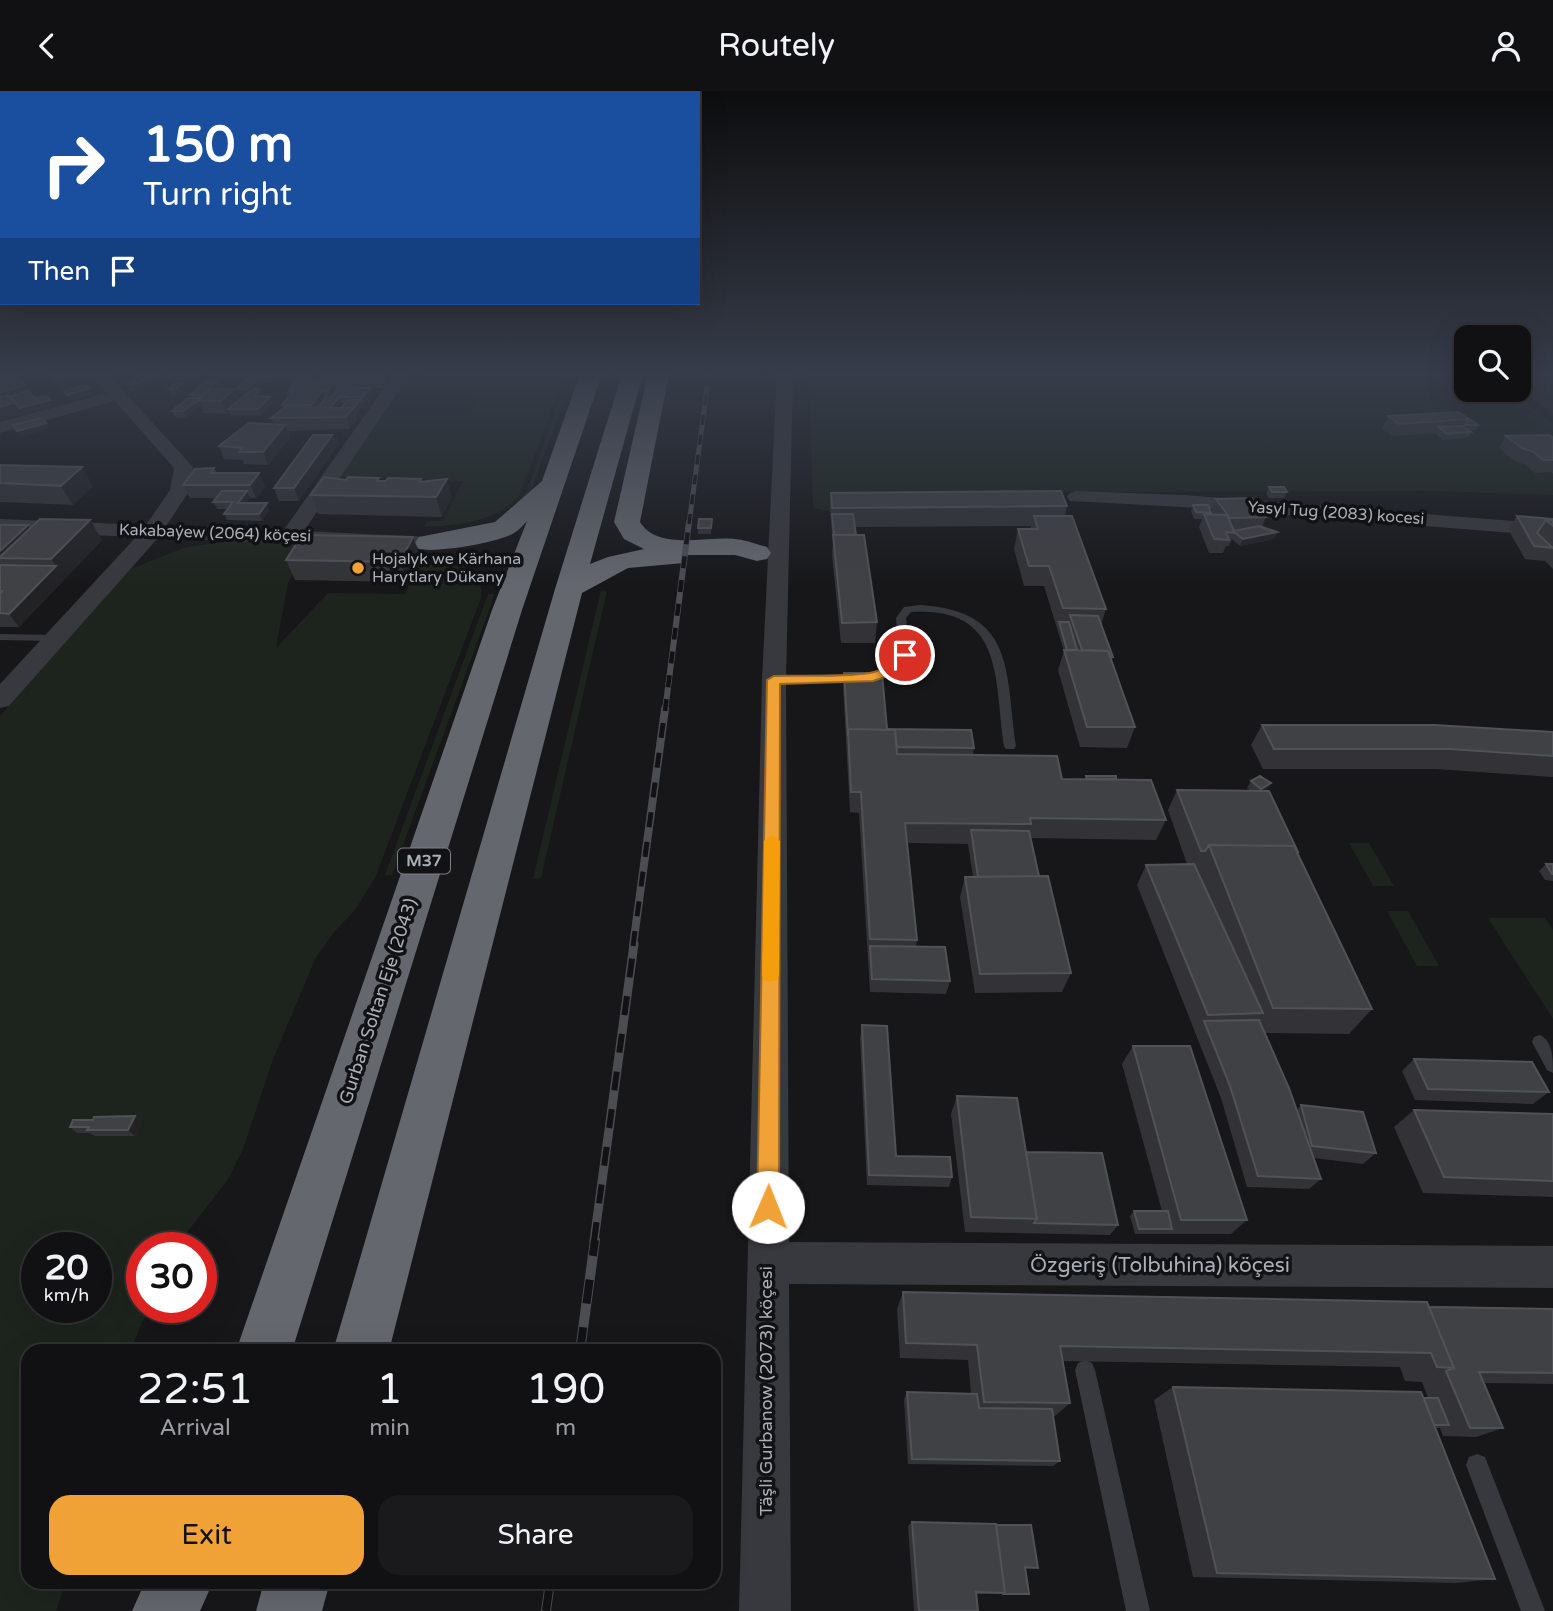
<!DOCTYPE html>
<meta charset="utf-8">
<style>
body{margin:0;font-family:"Varela Round",sans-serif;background:#1a1a1c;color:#f1f3f6;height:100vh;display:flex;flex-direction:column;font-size:26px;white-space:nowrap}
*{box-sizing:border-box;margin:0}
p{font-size:23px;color:#9c9da0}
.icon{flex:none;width:38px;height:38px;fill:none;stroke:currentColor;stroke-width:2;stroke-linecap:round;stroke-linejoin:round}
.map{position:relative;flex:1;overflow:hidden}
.panel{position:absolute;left:21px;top:1253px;width:700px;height:245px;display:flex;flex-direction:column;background:#111113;border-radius:21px;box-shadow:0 7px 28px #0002,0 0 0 2px #303133}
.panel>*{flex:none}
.banner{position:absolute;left:0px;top:0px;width:700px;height:214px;box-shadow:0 7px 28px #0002,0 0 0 2px #303133;background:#1a4fa0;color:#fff;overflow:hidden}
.controls{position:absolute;left:1454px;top:234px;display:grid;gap:14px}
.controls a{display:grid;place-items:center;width:77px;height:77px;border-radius:14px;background:#111113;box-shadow:0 7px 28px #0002,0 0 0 2px #303133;font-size:35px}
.speed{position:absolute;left:21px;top:1141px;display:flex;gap:14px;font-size:35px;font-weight:700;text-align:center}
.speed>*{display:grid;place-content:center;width:91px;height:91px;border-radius:50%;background:#111113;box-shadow:0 7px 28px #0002,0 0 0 2px #303133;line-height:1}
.speed small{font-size:18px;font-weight:400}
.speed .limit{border:10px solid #d22;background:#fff;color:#111}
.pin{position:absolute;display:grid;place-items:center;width:60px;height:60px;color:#fff;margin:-30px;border:4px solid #fff;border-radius:50%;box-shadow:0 2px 7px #0007}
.me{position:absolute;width:77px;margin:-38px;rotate:1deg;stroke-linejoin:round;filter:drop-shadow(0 0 5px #0008)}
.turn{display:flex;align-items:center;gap:24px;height:147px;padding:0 28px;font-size:32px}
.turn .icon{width:91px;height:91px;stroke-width:2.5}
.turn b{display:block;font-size:49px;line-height:60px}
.then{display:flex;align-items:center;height:66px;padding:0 28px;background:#0003;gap:14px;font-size:26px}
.eta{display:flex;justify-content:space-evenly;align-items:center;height:119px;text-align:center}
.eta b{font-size:42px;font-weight:600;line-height:49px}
.action{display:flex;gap:14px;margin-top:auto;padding:14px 28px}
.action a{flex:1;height:80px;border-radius:21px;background:#f0a237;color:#111;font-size:28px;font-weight:600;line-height:80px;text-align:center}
.action a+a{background:#1a1a1c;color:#f1f3f6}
header{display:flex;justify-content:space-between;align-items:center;height:91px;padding:0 28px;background:#111113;font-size:32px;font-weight:600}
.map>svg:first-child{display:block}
.built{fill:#232326}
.green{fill:#1d241d;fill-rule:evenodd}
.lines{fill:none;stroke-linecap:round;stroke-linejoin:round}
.lane{fill:#38393e;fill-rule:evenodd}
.street{fill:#38393e;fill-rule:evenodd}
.highway{fill:#64676e;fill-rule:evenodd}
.rail-far4-casing{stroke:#4b4d53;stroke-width:5}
.rail-far3-casing{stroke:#4b4d53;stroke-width:6}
.rail-far2-casing{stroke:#4b4d53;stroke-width:8}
.rail-far1-casing{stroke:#4b4d53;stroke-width:9}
.rail-casing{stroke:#4b4d53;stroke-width:10}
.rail-far4{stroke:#121214;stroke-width:3.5;stroke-dasharray:10;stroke-linecap:butt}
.rail-far3{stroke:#121214;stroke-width:4.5;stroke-dasharray:12;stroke-linecap:butt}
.rail-far2{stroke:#121214;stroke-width:5;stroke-dasharray:15;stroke-linecap:butt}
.rail-far1{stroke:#121214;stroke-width:6;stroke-dasharray:19;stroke-linecap:butt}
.rail{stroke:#121214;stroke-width:8;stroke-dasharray:24;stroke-linecap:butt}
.wall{fill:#333337;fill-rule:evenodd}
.shaded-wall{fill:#222225}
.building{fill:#404145;stroke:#505257;stroke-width:2}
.route{fill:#f0a237;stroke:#9c6924;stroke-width:2}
.slow{fill:#f59e0b}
.poi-dot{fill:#f0a237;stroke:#121214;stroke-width:2.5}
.labels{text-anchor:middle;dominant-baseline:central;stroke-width:7;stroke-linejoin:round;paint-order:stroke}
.far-street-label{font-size:16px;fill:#a9afb8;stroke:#121214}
.far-poi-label{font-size:16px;fill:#a9afb8;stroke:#121214;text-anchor:start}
.shield{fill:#121214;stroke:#7c8087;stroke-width:2}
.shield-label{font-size:16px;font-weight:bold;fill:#a9afb8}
.street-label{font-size:18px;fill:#a9afb8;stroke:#121214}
.near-street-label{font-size:21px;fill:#a9afb8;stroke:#121214}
</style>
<header><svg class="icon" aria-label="back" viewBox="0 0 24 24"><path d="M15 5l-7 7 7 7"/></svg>Routely<svg class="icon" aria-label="person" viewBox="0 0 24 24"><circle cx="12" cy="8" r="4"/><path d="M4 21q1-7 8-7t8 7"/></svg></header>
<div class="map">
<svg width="1553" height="1520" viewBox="0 0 1553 1520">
<rect width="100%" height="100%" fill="#171719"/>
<path class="built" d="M1519,283H1553V323L1519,298Z"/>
<path class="green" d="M425,283H565L519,405C495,432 458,434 424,436L427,430H442L463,390L339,386L385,318L472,319L477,308L392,305L406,287H421Z
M569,283H573L529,406L525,405Z
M809,283H1466V299H1509L1553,332V404L1435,400L1046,401L1051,419L828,420L813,417Z
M234,450L310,454L288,492L276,557L328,502L405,503L422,467C448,469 486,473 481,507L375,787L355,819L335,840L316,866L274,966L243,1058L229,1087L175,1157H142V1216H149L130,1260H28V1491H66L56,1520H0V625L130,478L186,456ZM37,1157H96V1216H37Z
M601,499L607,500L541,787L533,788Z
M488,503H494L491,514L392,784H385Z
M1349,752H1369L1394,795H1373Z
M1387,820H1408L1439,875H1417Z
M1488,827H1545L1553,839V928Z"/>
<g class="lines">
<path class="lane" d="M9,283H23L0,289V285Z
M920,514C1016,520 1005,580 1016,655L1014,658H1006L1004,655C994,588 1005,515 911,521L906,527L911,564L897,582L873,590L774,593L768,589L774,585L872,582L889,576L899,564L896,527L904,516Z
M0,543L55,544L61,547L55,550L0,549Z
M1540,944C1553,950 1553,968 1553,982L1547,979L1532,951L1534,946Z
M1085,1269L1092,1272L1095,1279L1150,1520H1126L1075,1279L1078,1272Z
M1477,1363L1485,1366L1545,1520H1521L1466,1374L1469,1366Z"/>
<path class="street" d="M91,283H108L193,376L190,399L166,435L283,440L394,283H410L304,440L429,446L436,448L440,452L436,456L429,458L158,447L9,615L0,617V593L136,446L0,440V428L146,434L170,399L174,377L115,310L0,342V331L107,302Z
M777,283H793L786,589L789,1151L1553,1155V1197L789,1193L791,1520H739L762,589Z
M1077,400L1184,404L1553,433V445L1184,416L1070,410L1067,406L1070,402Z"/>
<path class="highway" d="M580,283H602L522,519L292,1260H236L492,519L527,430C523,434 519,439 514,442C498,452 437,462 419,458L415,452L419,446L495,431L542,390Z
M622,283H643L590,473L608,466L644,458L624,448L614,431L648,283H669L640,431C658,460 707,445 735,448C745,449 756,453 767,456L771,462L767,468L757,470L735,464H687L684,472L628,477L582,502L389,1260H333L555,498Z
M145,1491H213L200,1520H132Z
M264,1491H330L322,1520H256Z"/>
<defs>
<path id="rail-far4" d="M689,433L709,283"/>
<path id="rail-far3" d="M665,620L689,431"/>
<path id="rail-far2" d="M633,855L665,618"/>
<path id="rail-far1" d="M594,1150L634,853"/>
<path id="rail" d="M580,1260L595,1149
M546,1520L550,1491"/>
</defs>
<use href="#rail-far4" class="rail-far4-casing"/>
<use href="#rail-far3" class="rail-far3-casing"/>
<use href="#rail-far2" class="rail-far2-casing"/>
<use href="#rail-far1" class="rail-far1-casing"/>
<use href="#rail" class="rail-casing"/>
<use href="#rail-far4" class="rail-far4"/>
<use href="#rail-far3" class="rail-far3"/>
<use href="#rail-far2" class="rail-far2"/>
<use href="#rail-far1" class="rail-far1"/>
<use href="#rail" class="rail"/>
</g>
<path class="wall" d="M47,283H80L93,303L71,310L64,300L65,299L49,287Z
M156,283L159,289L137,300L130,299L127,293Z
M166,283H202L192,292L168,288Z
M206,283H274L276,288L273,292H262L256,297L260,298L263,304L261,306H270L272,312L261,324H231L229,320L227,323L204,322L201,315L186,327L175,326L172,320L192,307L190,304L218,290L220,296L219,298L235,300L239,306L238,307L239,309L246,303H240L237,297L248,288H209Z
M277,283H312L313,285L310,290H321L320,287L330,283H384L381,286L387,293L383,297H360H370L372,303L365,312H361L362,315L355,323L357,329L350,338L288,340L290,347L268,374L244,373L243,369L224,368L219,355L274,334L271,327L283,317L282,314L290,304L288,301L295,289H279ZM341,312H345L341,317H337Z
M182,293L184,299L177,305L171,304L168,298Z
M1388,325L1469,328L1478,334L1475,340H1470L1471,341L1467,347L1443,349L1435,342L1392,345L1382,338Z
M332,344L339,353L336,355V357L299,410H279L274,397Z
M1506,345L1553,347V383L1551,381L1535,382L1526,374L1514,370L1499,357Z
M0,374L93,395L73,414L0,411Z
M214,377L217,382H259L265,395L256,407H250L246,412H267L269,419L262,430L227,429L224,423L228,418H217L213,411L217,407H190L183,394Z
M421,388L422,391L452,407L442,426L318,423L311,404L346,389L380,390Z
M1269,396L1287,401L1284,407H1269L1266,403Z
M831,402L1067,415L1065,425L1106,518L1101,534L1113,566L1112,569L1135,636L1127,657L1080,656L1058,579L1064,560L1044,495H1024L1014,458L1018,438H1030L1031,435L855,436L877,531L875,552H841L832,464L833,451L830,421Z
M1216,408L1266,426L1262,436L1277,441L1274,448L1240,455L1232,448L1229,455H1226L1223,462H1209L1199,436L1202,428H1194L1191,420L1193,414L1211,422L1210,423L1213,424L1211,421Z
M1517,425L1553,428V478L1545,470L1525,468L1508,438Z
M712,428L711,443H698V437Z
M90,429L102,449L19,536H0V434L30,438Z
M413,446L420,466L407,491L295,489L286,469Z
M844,582L887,638L974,657L973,664L1062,688H1085L1086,685L1116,688L1166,729L1156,749L1031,747L1039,785L1071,882L1062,901L975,902L960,806L965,786H973L968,753L907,752L917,849L916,855L950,890L946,903L870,901L859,722L850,721L843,595Z
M1262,634L1553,641V686L1436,678H1263L1251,654Z
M1251,690L1271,692L1266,700L1298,761V763L1372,918L1349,943L1264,942L1297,1019L1301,1014L1376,1062L1363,1073L1314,1067L1321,1088L1309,1098L1247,1096L1221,1007L1137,794L1146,774L1187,773L1168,719L1177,699L1251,700L1247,697Z
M1546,773H1553V790L1545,789L1539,780Z
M862,934L896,1065L952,1086L949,1096L867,1094L860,947Z
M1133,955L1247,1129L1231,1143H1135L1130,1125L1134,1120H1162L1122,973Z
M1414,968L1549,1001L1533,1013L1415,1009L1402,980Z
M957,1005L1118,1134L1110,1144L965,1141L951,1023Z
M1414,1019L1553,1023V1106L1423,1102L1394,1036Z
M135,1025L141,1031L135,1045H95L90,1042H77L70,1036L93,1029Z
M903,1201L1553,1218V1293L1484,1292L1503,1337L1476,1346L1443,1345L1440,1337H1436L1495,1488L1456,1492L1193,1486L1154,1309L1173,1296L1428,1307L1422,1291L1405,1290L1400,1276L1063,1270L1070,1312L1055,1325H1053L1060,1370L1053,1375L908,1373L904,1308L907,1301L971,1302L968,1269L900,1267L897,1218Z
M912,1431L996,1434L1038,1477L1034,1478H1025L1029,1503H976L978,1520H914L908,1435Z"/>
<path class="shaded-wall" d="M81,283L88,295L67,301L60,289Z
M156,283L159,289L137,300L134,294Z
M188,283H202L192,292Z
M274,283L276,288L273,292L270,286Z
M309,283H312L313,285L300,307L298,301Z
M376,283H384L378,289Z
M260,286L262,292L250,304L247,298Z
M386,287L387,293L383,297L382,291Z
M218,290L220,296L205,310L202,304Z
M335,291L339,303L332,312L328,300Z
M182,293L184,299L177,305L174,299Z
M25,294L32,306L0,315V301Z
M90,297L93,303L71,310L67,304Z
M370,297L372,303L365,312L363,306Z
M234,298L235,301L236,300L240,310L228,318L229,320L227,323L221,310Z
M260,298L263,304L256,311L254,305Z
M322,300L326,312L315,327L311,314Z
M270,306L272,312L261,324L258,318Z
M339,306L341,312L329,326L325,322Z
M50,309L54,315L0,330V316L15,311Z
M199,309L201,315L186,327L183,320Z
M360,309L362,315L355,323L357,329L350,338L346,326Z
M46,332L50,338L21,346L17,340Z
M285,334L290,347L268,374L263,361Z
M332,344L334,349L337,346L339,353L336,355V357L299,410L294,397Z
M82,376L93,395L73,414L61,395Z
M259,382L265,395L256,407L250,394Z
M447,388L452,407L442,426L436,406Z
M247,400L250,407L242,419L238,412Z
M267,412L269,419L262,430L259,423Z
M90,429L102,449L19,536L9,523L56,475L51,468Z
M28,434L36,448L4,467L0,462V460Z
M1277,441L1274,448L1240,455L1243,448Z
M413,446L420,466L407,491L400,471Z
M1271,692L1267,699L1258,704L1261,698Z
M135,1025L141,1031L135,1045L128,1039Z"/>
<path class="building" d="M0,283H14L18,287L16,285L2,289L0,285Z
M52,283H81L60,289Z
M142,283H156L134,294L127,293Z
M253,283H274L270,286H260L247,298L237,297Z
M277,283H309L304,290H301L293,301H288L298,283Z
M324,283L386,287L382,291H353L347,297H370L363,306H339L330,317L319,316L326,306L331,307L340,296H337L335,291L338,288L320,287Z
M16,285L25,294L0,301V289Z
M206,290H218L202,304H190Z
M301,290L335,291L328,300H322L311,314H282Z
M176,292L182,293L174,299L168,298Z
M86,294L90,297L67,304L64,300Z
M254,297L260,298L254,305L270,306L258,318H228Z
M212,298H234L221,310H199L201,307H198Z
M28,300L35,307L46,305L50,309L19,317L15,311L9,306Z
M8,304L15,311L0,316V306Z
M188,307H200H198L199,309L183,320H172Z
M348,309H360L351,320L353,317H341Z
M285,316L353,317L346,326L271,327Z
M1458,321L1469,328L1399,333L1388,325Z
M42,327L46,332L17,340L13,334Z
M1468,329H1471L1478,334H1465Z
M249,332L285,334L263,361H239L242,357L219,355Z
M1462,335L1471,341L1447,343L1438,336Z
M313,344H332L294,397H274Z
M1550,344L1553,347V369H1543L1534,361L1522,357L1506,345Z
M0,374L82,376L61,395L0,392Z
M214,377L211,382H259L250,394H183L195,378Z
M324,386L346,389L348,386L379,387L377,390H386L388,387L421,388L419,391L447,388L436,406L311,404Z
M1269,396H1284L1287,401H1272Z
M222,400H247L238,412H267L259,423H224L233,411H213Z
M1061,400L1067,415L832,417L831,402Z
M1252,407L1266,426L1230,427L1216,408Z
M1193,414H1208L1211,422L1196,421Z
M832,423H853L856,444H834Z
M1204,423L1227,424L1235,442L1226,441L1229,449L1214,448Z
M1034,425H1072L1106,518L1063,517L1049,475H1029L1018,438H1038Z
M1517,425L1553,428L1546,429L1537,442L1553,457L1534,455Z
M40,428L90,429L51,468L0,467V466Z
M699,428H712L711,437H698Z
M1546,429H1553V435Z
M0,434H28L0,460Z
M1259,435L1277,441L1243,448L1233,440Z
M302,444L413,446L400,471L286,469Z
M833,444H864L877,531L842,532Z
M0,474L56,475L9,523L0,522V503L2,500H0Z
M1070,524L1098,525L1113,566H1111L1108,560L1082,559Z
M1059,531H1069L1077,559H1067Z
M1064,559L1108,560L1135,636H1087Z
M844,582H882L887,638L971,639L974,657L897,656L895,639L848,638V645Z
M1262,634H1434L1553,641V665L1451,658H1274Z
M848,638L895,639L897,663L1057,665L1062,688L1151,689L1166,729L1030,727L1031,733L905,732L917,849L870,848L861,701H851Z
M1086,685H1116V688H1087Z
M1260,685L1271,692L1261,698L1251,690Z
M1177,699L1269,700L1298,761H1297L1294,755L1209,754L1205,760H1201Z
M971,739L1029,740L1039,785L978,786Z
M1209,754L1294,755L1372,918L1273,917Z
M1194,773L1263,922L1208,924L1146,774Z
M1546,773H1553V783H1552Z
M1048,785L1071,882L980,883L965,786Z
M870,855L945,856L950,890L872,888Z
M1259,929L1289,997L1321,1088L1258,1085L1230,995L1204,930Z
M862,934L887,935L896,1065L950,1066L952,1086L869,1084Z
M1133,955H1190L1247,1129H1181Z
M1414,968L1532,971L1549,1001L1428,998Z
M957,1005L1017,1007L1037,1128L971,1126Z
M1301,1014L1363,1021L1376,1062L1312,1055Z
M1414,1019L1553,1023V1090L1444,1086Z
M135,1025L128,1039H87L89,1036H70L73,1029H93L94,1026Z
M1026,1061L1102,1062L1118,1134L1034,1132L1037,1128Z
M1134,1120H1168L1172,1138H1139Z
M903,1201L1427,1211L1454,1277L1437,1276L1431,1262L1060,1255L1070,1312L984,1311L977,1254L906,1252Z
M1429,1216L1553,1218V1282L1479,1281L1503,1337H1470L1446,1280L1454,1277Z
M1173,1296L1421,1301L1495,1488L1217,1482Z
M907,1301L977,1303L979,1317L1052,1318L1060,1370L912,1368Z
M1424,1307H1438L1449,1334H1434Z
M912,1431L996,1433L1005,1502L976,1501L978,1520H919Z
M996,1434H1031L1038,1477L1025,1476L1029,1503H1002L1005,1502Z"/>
<linearGradient id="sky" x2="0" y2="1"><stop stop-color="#0d0d0e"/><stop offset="0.57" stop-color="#363c49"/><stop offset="1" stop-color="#363c49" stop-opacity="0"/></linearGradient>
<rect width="1553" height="496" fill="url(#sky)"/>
<path class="route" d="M905,560L912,564L897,582L873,590L780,593L779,1116L775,1124L768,1127L760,1124L757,1116L767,589L774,585C800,584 850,587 874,581C890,577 893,564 905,560Z"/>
<path class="slow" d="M772,744L780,750L779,884L777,889L770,891L764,889L762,884L764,750Z"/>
<circle class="poi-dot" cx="358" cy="477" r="7"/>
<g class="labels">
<g class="far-street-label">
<text transform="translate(1336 422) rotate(4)">Yasyl Tug (2083) kocesi</text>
<text transform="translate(215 442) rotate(2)">Kakabaýew (2064) köçesi</text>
</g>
<g class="far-poi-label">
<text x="372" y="468">Hojalyk we Kärhana<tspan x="372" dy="18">Harytlary Dükany</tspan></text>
</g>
<rect class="shield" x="398" y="757.5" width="52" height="25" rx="5"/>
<g class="shield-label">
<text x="424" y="770">M37</text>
</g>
<g class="street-label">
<text transform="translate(378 910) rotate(-72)">Gurban Soltan Eje (2043)</text>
<text transform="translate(766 1300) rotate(-90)">Täşli Gurbanow (2073) köçesi</text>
</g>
<g class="near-street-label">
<text x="1160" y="1174">Özgeriş (Tolbuhina) köçesi</text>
</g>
</g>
</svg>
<div class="controls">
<a><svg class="icon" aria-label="search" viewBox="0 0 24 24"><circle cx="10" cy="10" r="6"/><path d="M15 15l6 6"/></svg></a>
</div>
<div class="speed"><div>20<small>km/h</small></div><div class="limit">30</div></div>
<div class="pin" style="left:905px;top:564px;background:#d93025"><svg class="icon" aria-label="arrive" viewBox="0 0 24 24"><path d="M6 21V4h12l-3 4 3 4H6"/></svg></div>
<svg class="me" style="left:768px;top:1116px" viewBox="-20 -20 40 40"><circle r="19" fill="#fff"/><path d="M0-13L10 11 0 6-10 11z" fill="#f0a237"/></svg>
<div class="banner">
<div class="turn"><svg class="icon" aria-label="right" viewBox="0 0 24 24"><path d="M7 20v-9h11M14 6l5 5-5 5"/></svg><div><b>150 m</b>Turn right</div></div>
<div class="then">Then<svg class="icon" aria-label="arrive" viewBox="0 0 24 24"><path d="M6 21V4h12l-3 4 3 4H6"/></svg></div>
</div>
<section class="panel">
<div class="eta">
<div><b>22:51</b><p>Arrival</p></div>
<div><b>1</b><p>min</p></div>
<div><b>190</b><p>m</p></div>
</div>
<div class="action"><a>Exit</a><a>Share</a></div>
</section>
</div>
